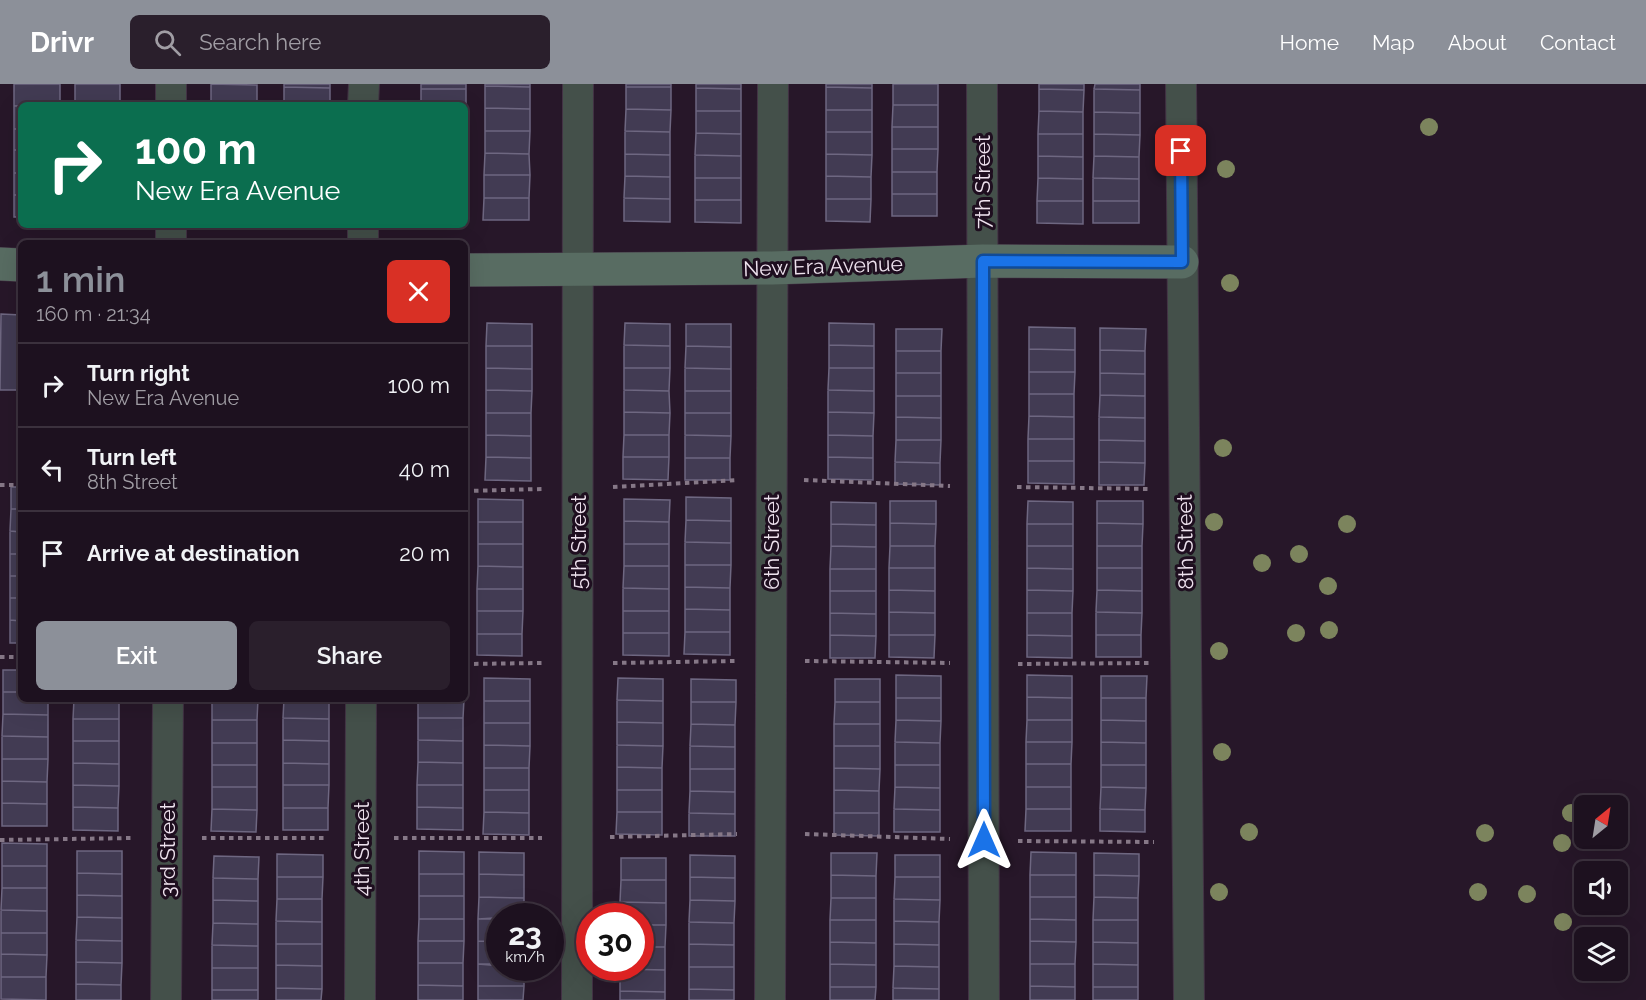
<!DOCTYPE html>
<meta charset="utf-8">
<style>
body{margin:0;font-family:Raleway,sans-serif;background:#2a1f2c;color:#f1f3f6;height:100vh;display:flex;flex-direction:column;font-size:22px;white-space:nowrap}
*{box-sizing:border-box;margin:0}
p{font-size:20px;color:#a09da4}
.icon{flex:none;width:33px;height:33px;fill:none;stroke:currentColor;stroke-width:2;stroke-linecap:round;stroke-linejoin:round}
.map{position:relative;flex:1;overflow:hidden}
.drawer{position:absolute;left:18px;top:156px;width:450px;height:462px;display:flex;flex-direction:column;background:#1d111f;border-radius:9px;box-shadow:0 6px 24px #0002,0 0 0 2px #3b313d}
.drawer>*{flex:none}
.top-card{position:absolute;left:18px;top:18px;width:450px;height:126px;border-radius:9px;box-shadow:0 6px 24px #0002,0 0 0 2px #3b313d;background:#0b6e4f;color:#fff;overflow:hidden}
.needle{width:39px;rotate:30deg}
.controls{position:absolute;left:1574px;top:711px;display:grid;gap:12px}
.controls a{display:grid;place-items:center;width:54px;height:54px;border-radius:9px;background:#1d111f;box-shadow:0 6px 24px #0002,0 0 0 2px #3b313d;font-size:30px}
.speed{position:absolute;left:486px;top:819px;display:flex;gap:12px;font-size:30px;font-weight:700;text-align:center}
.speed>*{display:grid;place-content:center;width:78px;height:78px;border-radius:50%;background:#1d111f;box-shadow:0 6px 24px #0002,0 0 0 2px #3b313d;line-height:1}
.speed small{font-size:15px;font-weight:400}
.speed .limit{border:9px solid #d22;background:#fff;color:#111}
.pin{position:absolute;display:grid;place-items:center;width:51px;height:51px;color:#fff;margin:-26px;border-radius:12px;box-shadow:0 3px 9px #0006}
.me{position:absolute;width:66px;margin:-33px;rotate:0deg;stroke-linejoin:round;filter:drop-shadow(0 0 4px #0008)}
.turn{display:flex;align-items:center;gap:21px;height:126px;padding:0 18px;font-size:27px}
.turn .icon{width:78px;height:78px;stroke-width:2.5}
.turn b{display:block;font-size:42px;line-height:51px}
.round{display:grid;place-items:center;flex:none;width:63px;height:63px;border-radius:9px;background:#2a1f2c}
.overview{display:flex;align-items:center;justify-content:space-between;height:102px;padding:0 18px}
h1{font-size:36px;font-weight:600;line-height:45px;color:#8c9099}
.cta{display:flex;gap:12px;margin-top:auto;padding:12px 18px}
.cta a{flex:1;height:69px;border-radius:9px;background:#8c9099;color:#fff;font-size:24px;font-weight:600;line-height:69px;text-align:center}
.cta a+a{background:#2a1f2c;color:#f1f3f6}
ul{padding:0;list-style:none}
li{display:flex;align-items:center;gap:18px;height:84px;padding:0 18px;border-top:2px solid #3b313d}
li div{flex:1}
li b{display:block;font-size:22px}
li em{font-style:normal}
header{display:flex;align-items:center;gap:36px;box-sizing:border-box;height:84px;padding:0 30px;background:#8c9099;color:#fff}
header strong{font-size:28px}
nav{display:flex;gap:33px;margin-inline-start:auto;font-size:21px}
.search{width:420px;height:54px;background:#2a1f2c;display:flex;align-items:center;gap:15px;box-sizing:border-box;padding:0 21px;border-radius:9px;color:#a09da4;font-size:22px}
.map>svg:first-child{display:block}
.building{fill:#423b53;stroke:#6e6781;stroke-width:1.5}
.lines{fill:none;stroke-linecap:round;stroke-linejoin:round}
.street-casing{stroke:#433345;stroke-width:32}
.secondary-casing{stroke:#433345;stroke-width:34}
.path{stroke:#867887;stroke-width:4;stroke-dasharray:4.5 4.5;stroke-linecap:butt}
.street{stroke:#44504a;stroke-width:30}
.secondary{stroke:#586c62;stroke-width:33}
.tree{fill:#7c845d}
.route-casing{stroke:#114b97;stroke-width:15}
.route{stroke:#1a73e8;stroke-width:10}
.labels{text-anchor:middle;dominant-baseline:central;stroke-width:6;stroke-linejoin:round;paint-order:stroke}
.street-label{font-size:21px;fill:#eee2ee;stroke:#1e0e1f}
</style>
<header>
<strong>Drivr</strong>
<div class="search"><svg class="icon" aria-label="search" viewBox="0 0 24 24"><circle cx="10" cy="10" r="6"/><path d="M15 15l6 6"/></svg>Search here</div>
<nav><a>Home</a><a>Map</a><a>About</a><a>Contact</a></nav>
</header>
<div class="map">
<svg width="1646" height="916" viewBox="0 0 1646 916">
<rect width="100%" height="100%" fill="#271729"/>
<path class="building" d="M14,0H60V21L14,22Z
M75,0H120V21L75,20Z
M211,0L257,1V21H211Z
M284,0H330V4L284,3Z
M421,0H466V5H421Z
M485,0H530V3L485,2Z
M626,0H671V3H626Z
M696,0H741V5L696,4Z
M826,0H872V4L826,3Z
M893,0H938V21H893Z
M1039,0H1084V6L1039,5Z
M1095,0H1140V6L1094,5Z
M485,2L530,3V25L485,24Z
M284,3L330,4V21H284Z
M626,3H671V26L626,25Z
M826,3L872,4V26H826Z
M696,4L741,5V27H696Z
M421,5H466V27L465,21H421Z
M1039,5L1084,6L1083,28L1039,27Z
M1094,5L1140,6V29L1094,28Z
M893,21H938V43H892Z
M14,22H21V45H14Z
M485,24L530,25V47H485Z
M626,25L671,26L670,48L625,47Z
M826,26H872V48H826Z
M696,27H741V50L696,49Z
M1039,27L1083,28V50H1038Z
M1094,28L1140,29V51L1094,50Z
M892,43H938V65H892Z
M14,45H21V66H14Z
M485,47H530L529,70L485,69Z
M625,47L670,48V71L625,70Z
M826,48H872V71L826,70Z
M696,49L741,50V72L695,71Z
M1038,50H1083V73L1038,72Z
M1094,50L1140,51L1139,73L1094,72Z
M892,65H938L937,88H892Z
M14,66H21V89H14Z
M485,69L529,70L530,91H484Z
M625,70L670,71V93L625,92Z
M826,70L872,71L871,93L826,92Z
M695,71L741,72V94H695Z
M1038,72L1083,73V95L1038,94Z
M1094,72L1139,73V95L1093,94Z
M892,88H937V110H892Z
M14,89H21V111H14Z
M484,91H530L529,114H484Z
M625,92L670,93V115L624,114Z
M826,92L871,93V115H826Z
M695,94H741V116H695Z
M1038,94L1083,95V117H1037Z
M1093,94L1139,95V117H1093Z
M892,110H937V132H892Z
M14,111H21V133H14Z
M484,114H529V136H483Z
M624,114L670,115V138L624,137Z
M826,115H871L870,138L826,137Z
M695,116H741V139L695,138Z
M1037,117H1083V140L1037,139Z
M1093,117H1139V139H1093Z
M1,230L21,231V306H0Z
M487,239L532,240V262H486Z
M625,239L670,240V262L624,261Z
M829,239L874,240V262L829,261Z
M686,240H731V263L686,262Z
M1029,243L1075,244V266L1029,265Z
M1100,244L1146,245L1145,267L1100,266Z
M896,245H942L941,267H896Z
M624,261L670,262V284H624Z
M829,261L874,262V284H829Z
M486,262H532V285L486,284Z
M686,262L731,263V285L685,284Z
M1029,265L1075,266V288H1029Z
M1100,266L1145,267V290L1100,289Z
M896,267H941V289H896Z
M486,284L532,285V307L486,306Z
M624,284H670L669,307L624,306Z
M685,284L731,285V307H685Z
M829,284H874V307L828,306Z
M1029,288H1075L1074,310H1029Z
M896,289H941V312H896Z
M1100,289L1145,290V312L1100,311Z
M486,306L532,307L531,329H486Z
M624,306L669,307L670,329L624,328Z
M828,306L874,307V329L828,328Z
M685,307H731V329H685Z
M1029,310H1074V333L1029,332Z
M1100,311L1145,312V334L1099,333Z
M896,312H941V334L896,333Z
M624,328L670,329L669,351H624Z
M828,328L874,329L873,352L828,351Z
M486,329H531V352L486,351Z
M685,329H731V352L685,351Z
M1029,332L1074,333V355H1028Z
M896,333L941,334V356H896Z
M1099,333L1145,334V357L1099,356Z
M486,351L531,352V374L486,373Z
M624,351H669V373H623Z
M685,351L731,352L730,374H685Z
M828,351L873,352V374L828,373Z
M1028,355H1074V377H1028Z
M896,356H941L940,379L895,378Z
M1099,356L1145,357V379L1099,378Z
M486,373L531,374V397L485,396Z
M623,373H669L668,396L623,395Z
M828,373L873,374V396L828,395Z
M685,374H730V396H685Z
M1028,377H1074V400L1028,399Z
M895,378L940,379V401L895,400Z
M1099,378L1145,379L1144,401H1099Z
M11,403H21V425H11Z
M686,413L731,414V437L686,436Z
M478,415L523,416V438H478Z
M624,415L670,416L669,438L624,437Z
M890,417H936V440L890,439Z
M1028,417L1073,418V440H1027Z
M1097,417H1143V440L1097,439Z
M831,418L876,419V441L831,440Z
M11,425H21V448L10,447Z
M686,436L731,437V459L685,458Z
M624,437L669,438V460H624Z
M478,438H523V460H478Z
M890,439L936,440L935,462H890Z
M1097,439L1143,440L1142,462H1097Z
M831,440L876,441V463L831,462Z
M1027,440H1073V462H1027Z
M10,447L21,448V470H10Z
M685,458L731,459V481H685Z
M478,460H523V483L478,482Z
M624,460H669V482H624Z
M831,462L876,463V485H830Z
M890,462H935V484H889Z
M1027,462H1073V485L1027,484Z
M1097,462H1142V484H1097Z
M10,470H21V492H10Z
M685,481H731L730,504L685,503Z
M478,482L523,483V505H477Z
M624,482H669V505L623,504Z
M889,484H935V507L889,506Z
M1027,484L1073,485V507L1027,506Z
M1097,484H1142V507L1097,506Z
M830,485H876V507H830Z
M10,492H21V514H10Z
M685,503L730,504V526L685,525Z
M623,504L669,505V527H623Z
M477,505H523V527H477Z
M889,506L935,507V529L889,528Z
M1027,506L1073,507L1072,529H1027Z
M1097,506L1142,507V529L1096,528Z
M830,507H876V530L830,529Z
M10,514H21V537L10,536Z
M685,525L730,526V548H685Z
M477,527H523L522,550H477Z
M623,527H669V549H623Z
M889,528L935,529V551H889Z
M1096,528L1142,529L1141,551H1096Z
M830,529L876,530V552L830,551Z
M1027,529H1072V552L1027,551Z
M10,536L21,537V559H10Z
M685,548H730V571L684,570Z
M623,549H669V572L623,571Z
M477,550H522V572L477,571Z
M830,551L876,552L875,574H830Z
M889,551H935L934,574L889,573Z
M1027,551L1072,552V574L1027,573Z
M1096,551H1141V573H1096Z
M3,586H21V608H3Z
M896,591L941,592V614H896Z
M1027,591L1072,592V614L1027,613Z
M1101,592H1147L1146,614H1101Z
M484,594L530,595V617H484Z
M618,594L663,595V617L617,616Z
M691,595L736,596V618H691Z
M835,595H880V618H835Z
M3,608H21V615H48V631L3,630Z
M1027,613L1072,614V636H1027Z
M896,614H941V637L896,636Z
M1101,614H1146V637L1101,636Z
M74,615H119V635H73Z
M212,615H258L257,636H212Z
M284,615H329V635L283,634Z
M418,615H464L463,634H418Z
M617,616L663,617V639L617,638Z
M484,617H530V639H484Z
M691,618H736L735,641L691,640Z
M835,618H880V640H834Z
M3,630L48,631V653L2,652Z
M283,634L329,635V657L283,656Z
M418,634H463V657L418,656Z
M73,635H119V657H73Z
M212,636H257V659H212Z
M896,636L941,637L940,659L895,658Z
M1027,636H1072V658H1026Z
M1101,636L1146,637V659L1101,658Z
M617,638L663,639V662L617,661Z
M484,639H530V662L484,661Z
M691,640L735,641V663L690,662Z
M834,640H880V662H834Z
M2,652L48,653V675H2Z
M283,656L329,657V680L283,679Z
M418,656L463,657V679L418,678Z
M73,657H119V680L73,679Z
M895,658L940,659V681H895Z
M1026,658H1072L1071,680H1026Z
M1101,658L1146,659V681H1101Z
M212,659H257V681H212Z
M484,661L530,662L529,684H484Z
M617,661L663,662L662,684L617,683Z
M690,662L735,663V685H690Z
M834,662H880V685L834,684Z
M2,675H48L47,698L2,697Z
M418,678L463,679V701H417Z
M73,679L119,680V702L73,701Z
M283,679L329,680V701H283Z
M1026,680H1071V703H1026Z
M212,681H257V703H212Z
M895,681H940V704L895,703Z
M1101,681H1146V704L1101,703Z
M617,683L662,684V706H617Z
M484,684H529V706H484Z
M834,684L880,685L879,707L834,706Z
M690,685H735V708L690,707Z
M2,697L47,698V720L2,719Z
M73,701L119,702L118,724L73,723Z
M283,701H329L328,724H283Z
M417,701H463V724L417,723Z
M212,703H257V726L212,725Z
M895,703L940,704V726L894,725Z
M1026,703H1071V725H1026Z
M1101,703L1146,704L1145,726L1100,725Z
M484,706H529V729L484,728Z
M617,706H662V728H617Z
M834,706L879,707V729H834Z
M690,707L735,708V730L689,729Z
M2,719L47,720V742H2Z
M73,723L118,724V747L73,746Z
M417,723L463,724V746L417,745Z
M283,724H328V746H283Z
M212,725L257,726L256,748L211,747Z
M894,725L940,726V748H894Z
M1026,725H1071V747H1025Z
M1100,725L1145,726V748L1100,747Z
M484,728L529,729V751L483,750Z
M617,728H662V751L616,750Z
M689,729L735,730V752H689Z
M834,729H879V752L834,751Z
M2,759L47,760V782H2Z
M77,767H122V790L77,789Z
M419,767L464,768V790H419Z
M479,768L524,769V791L479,790Z
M1031,768L1076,769V791H1030Z
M831,769H877L876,792L831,791Z
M1094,769L1139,770V792L1094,791Z
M277,770L323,771V793H277Z
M690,771L735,772V794L690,793Z
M895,771H940V793H895Z
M214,772L259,773L258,795L213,794Z
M621,774H666V796H621Z
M2,782H47V804H2Z
M77,789L122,790V812L77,811Z
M419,790H464V812H419Z
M479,790L524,791V814L479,813Z
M831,791L876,792V814H831Z
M1030,791H1076V813H1030Z
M1094,791L1139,792L1138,814L1094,813Z
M277,793H323L322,815H277Z
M690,793L735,794V817L690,816Z
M895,793H940V816L894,815Z
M213,794L258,795V817L213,816Z
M621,796H666V819L620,818Z
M2,804H47V827L1,826Z
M77,811L122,812V834L77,833Z
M419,812H464V835H419Z
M479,813L524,814V832L478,835Z
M1030,813H1076V836L1030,835Z
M1094,813L1138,814V836H1093Z
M831,814H876V836H830Z
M277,815H322V838L276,837Z
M894,815L940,816L939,838L894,837Z
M213,816L258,817V840L213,839Z
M690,816L735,817L734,839L689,838Z
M620,818L666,819V841H640V832H620Z
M1,826L47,827V849H1Z
M77,833L122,834V857L76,856Z
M419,835H464V857H418Z
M478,835H500V858L478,857Z
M1030,835L1076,836V858L1030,857Z
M830,836H876V859L830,858Z
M1093,836H1138V859L1093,858Z
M276,837L322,838V860H276Z
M894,837L939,838V861L894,860Z
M689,838L734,839V861L689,860Z
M213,839L258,840V862L212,861Z
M640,841H666L665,863H640Z
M1,849H47V871L1,870Z
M76,856L122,857V879L76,878Z
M418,857H464L463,879H418Z
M478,857L500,858V880H478Z
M1030,857L1076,858L1075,880H1030Z
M830,858L876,859V881L830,880Z
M1093,858L1138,859V881L1093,880Z
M276,860H322V882L276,881Z
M689,860L734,861V883H689Z
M894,860L939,861V883L894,882Z
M212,861L258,862V884H212Z
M640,863H665V886L620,885L640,884Z
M1,870L47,871L46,893H1Z
M76,878L122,879L121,901L76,900Z
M418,879H463V902L418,901Z
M478,880L524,884V902H478Z
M830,880L876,881V903H830Z
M1030,880H1075V903L1030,902Z
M1093,880L1138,881V903H1093Z
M276,881L322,882V905L276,904Z
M894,882L939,883V905L893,904Z
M689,883H734V906L689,905Z
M212,884H258V906H212Z
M620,885L665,886V908L620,907Z
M1,893H46V916L1,915Z
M76,900L121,901V916H76Z
M418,901L463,902V916H418Z
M478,902H524L523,916H478Z
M1030,902L1075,903V916H1030Z
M830,903H876L875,916H830Z
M1093,903H1138V916H1093Z
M276,904L322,905L321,916H276Z
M893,904L939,905V916H893Z
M689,905L734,906V916H689Z
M212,906H258V916H212Z
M620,907L665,908V916H620Z"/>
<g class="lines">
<defs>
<path id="street" d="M982,0L984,916
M1181,0L1189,916
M171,21V0
M363,21L364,0
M171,159V141
M363,159V141
M166,916L168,615
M360,916L361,615
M577,916L578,0
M770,916L773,0"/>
<path id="secondary" d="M0,180L21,181
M465,186L772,184L983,177L1182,178"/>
</defs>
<use href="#street" class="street-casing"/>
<use href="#secondary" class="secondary-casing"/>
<path class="path" d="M804,396L950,402
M0,401H21
M613,403L737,396
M1017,403L1151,405
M465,407L542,405
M0,573H21
M805,577L950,579
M613,579L737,577
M465,580L542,579
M1018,580L1151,579
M805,750L950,755
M610,753L737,750
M202,754H326
M394,754H542
M0,756L134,754
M1018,757L1154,758"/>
<use href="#street" class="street"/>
<use href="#secondary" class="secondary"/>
</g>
<g class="tree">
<circle cx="1429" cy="43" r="9"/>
<circle cx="1226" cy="85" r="9"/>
<circle cx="1230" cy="199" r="9"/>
<circle cx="1223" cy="364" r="9"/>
<circle cx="1214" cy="438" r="9"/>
<circle cx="1347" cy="440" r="9"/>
<circle cx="1299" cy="470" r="9"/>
<circle cx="1262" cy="479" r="9"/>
<circle cx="1328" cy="502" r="9"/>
<circle cx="1329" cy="546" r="9"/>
<circle cx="1296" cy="549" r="9"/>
<circle cx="1219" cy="567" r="9"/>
<circle cx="1222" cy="668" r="9"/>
<circle cx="1571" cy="729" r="9"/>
<circle cx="1249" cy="748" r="9"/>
<circle cx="1485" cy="749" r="9"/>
<circle cx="1562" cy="759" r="9"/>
<circle cx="1219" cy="808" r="9"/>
<circle cx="1478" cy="808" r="9"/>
<circle cx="1527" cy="810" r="9"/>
<circle cx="1563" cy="838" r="9"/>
</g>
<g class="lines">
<defs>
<path id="route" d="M984,756L983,177L1182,178L1181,67"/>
</defs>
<use href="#route" class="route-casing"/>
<use href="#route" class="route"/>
</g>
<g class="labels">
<g class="street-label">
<text transform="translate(982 98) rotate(-90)">7th Street</text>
<text transform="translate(823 182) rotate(-2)">New Era Avenue</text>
<text transform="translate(578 458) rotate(-90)">5th Street</text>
<text transform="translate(771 458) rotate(-90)">6th Street</text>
<text transform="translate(1185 458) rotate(-91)">8th Street</text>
<text transform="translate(361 765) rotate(-90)">4th Street</text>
<text transform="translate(167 766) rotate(-90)">3rd Street</text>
</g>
</g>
</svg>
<div class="controls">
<a><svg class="needle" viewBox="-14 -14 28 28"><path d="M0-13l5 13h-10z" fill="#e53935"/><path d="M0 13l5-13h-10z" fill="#a09da4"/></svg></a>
<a><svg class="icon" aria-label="sound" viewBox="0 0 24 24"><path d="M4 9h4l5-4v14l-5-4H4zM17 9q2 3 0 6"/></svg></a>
<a><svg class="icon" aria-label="layers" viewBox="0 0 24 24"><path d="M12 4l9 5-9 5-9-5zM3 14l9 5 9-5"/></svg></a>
</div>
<div class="speed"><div>23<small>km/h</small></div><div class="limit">30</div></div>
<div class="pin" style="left:1181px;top:67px;background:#d93025"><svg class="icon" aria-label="arrive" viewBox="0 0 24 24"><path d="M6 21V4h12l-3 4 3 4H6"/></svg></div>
<svg class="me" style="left:984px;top:756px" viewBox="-20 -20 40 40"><path d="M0-17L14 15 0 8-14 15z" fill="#1a73e8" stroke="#fff" stroke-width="4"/></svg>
<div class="top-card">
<div class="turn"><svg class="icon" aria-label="right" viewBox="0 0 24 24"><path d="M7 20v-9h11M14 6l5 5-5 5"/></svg><div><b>100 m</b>New Era Avenue</div></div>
</div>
<section class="drawer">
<div class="overview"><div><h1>1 min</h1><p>160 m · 21:34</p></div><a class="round" style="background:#d93025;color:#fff"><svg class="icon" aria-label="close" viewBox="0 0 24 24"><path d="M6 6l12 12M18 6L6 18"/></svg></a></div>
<ul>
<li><svg class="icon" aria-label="right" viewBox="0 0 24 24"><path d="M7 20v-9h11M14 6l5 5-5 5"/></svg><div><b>Turn right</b><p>New Era Avenue</p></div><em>100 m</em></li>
<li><svg class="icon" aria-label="left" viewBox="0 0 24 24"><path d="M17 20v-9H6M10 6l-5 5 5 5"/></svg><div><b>Turn left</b><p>8th Street</p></div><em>40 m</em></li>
<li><svg class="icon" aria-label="arrive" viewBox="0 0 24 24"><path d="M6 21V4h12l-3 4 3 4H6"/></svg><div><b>Arrive at destination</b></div><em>20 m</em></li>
</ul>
<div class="cta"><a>Exit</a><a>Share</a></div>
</section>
</div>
